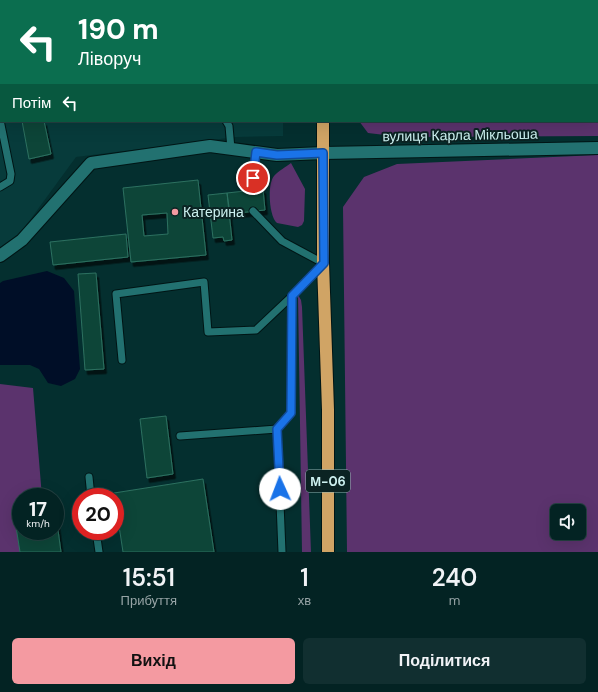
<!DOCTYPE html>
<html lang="uk">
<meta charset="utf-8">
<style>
body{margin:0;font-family:"DM Sans",sans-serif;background:#112f30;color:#f1f3f6;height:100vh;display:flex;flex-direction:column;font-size:15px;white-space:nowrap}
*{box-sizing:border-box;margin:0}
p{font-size:13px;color:#97a4a6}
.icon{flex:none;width:22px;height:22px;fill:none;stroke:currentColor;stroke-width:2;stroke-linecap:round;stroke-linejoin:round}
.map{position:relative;height:552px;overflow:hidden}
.sheet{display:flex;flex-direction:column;background:#032323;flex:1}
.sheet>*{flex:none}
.banner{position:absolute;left:0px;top:0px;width:598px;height:122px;box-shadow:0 4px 16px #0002,0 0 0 1px #244041;background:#0b6e4f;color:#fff;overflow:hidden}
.fabs{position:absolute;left:550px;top:504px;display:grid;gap:8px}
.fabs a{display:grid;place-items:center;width:36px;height:36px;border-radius:6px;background:#032323;box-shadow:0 4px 16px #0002,0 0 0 1px #244041;font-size:20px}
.speed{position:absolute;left:12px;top:488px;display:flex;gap:8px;font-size:20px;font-weight:700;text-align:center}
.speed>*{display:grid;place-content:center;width:52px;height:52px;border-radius:50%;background:#032323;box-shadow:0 4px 16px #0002,0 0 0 1px #244041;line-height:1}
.speed small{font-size:10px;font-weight:400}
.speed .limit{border:6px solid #d22;background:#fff;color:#111}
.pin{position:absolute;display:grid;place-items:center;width:34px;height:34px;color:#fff;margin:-17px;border:2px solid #fff;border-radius:50%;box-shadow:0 1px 4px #0007}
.me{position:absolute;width:44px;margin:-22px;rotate:358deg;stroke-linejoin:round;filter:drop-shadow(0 0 3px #0008)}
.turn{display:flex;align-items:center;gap:14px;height:84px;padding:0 12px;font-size:18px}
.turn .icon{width:52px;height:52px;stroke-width:2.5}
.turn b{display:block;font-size:28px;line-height:34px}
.then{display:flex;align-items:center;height:38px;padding:0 12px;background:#0003;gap:8px;font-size:15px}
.eta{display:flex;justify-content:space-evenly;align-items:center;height:68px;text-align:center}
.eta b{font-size:24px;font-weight:600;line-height:28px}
.button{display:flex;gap:8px;margin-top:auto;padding:8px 12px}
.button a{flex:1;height:46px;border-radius:6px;background:#f49aa1;color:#111;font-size:16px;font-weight:600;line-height:46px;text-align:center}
.button a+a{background:#112f30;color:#f1f3f6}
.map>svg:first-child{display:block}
.built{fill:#073b3b}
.green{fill:#5b336d;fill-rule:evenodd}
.water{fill:#000e27}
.building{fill:#104539;stroke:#2c7160;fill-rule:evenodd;filter:url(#shadow)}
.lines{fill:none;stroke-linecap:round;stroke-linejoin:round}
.lane-casing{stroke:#001515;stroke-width:9}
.street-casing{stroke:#001515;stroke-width:14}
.highway-casing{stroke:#001515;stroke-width:14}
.lane{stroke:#227170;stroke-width:7}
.street{stroke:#227170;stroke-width:12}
.highway{stroke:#d0a465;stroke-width:12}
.route-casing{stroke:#114b97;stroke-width:10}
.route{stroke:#1a73e8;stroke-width:7}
.poi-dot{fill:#f49aa1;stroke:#0b2323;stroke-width:1.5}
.labels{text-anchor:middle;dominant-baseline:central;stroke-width:4;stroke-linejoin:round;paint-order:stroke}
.shield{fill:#0b2323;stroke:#93b3b2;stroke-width:1}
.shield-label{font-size:13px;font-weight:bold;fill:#cdf1f0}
.street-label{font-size:14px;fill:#cdf1f0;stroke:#0b2323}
.poi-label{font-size:14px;fill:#cdf1f0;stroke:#0b2323;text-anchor:start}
</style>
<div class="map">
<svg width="598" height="552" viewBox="0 0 598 552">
<defs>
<filter id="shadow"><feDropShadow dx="2.5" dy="4.5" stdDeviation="0" flood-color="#0009"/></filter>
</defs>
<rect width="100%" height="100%" fill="#042f2f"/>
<path class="built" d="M0,41H1V121H283V136L236,137L76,157L19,235L0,247Z"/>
<path class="green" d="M343,0H598V136L402,137L368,133L359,121H597V1Z
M598,155V552H347L343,207L364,177L397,164ZM557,511H579V533H557Z
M291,163L305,189L304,221L302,225L298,227L277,223C269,217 267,184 274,176C278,171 286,167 291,163Z
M298,295L301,300L302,307L311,552H302Z
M0,384L33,388L42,497H21V531L47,552H0Z"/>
<path class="water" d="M47,271L64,278L74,291L80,369L75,379L61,386L48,383L39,369L30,365H0V283L3,281Z"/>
<path class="building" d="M22,121H44L51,154L29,159Z
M198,180L206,255L131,262L123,188ZM167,213L168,234L144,236L142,215Z
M263,189L265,210L230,214L227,193Z
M227,193L232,240L224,241L223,237L213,238L208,195Z
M126,234L128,257L53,265L50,242Z
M96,273L104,369L85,370L78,274Z
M166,416L173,474L147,478L140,419Z
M203,479L214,552H123L114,493Z
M21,507V531H55V508L61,552H20L13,508Z"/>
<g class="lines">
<defs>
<path id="lane" d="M0,54L1,53
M0,120L11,174L10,181L0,187
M226,121L229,126L231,149
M251,190L256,152
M122,360L116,294L204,282L208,332L256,330L292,296L323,263L282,241L253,211
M277,429L282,552
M180,436L277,429L291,413L292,296
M89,477L91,497
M96,531L99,552"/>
<path id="street" d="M0,256L22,240L91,163L210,146L277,155L323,153L598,148"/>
<path id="highway" d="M320,0V1
M323,121V263L328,410V552"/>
</defs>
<use href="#lane" class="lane-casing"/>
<use href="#street" class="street-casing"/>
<use href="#highway" class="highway-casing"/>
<use href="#lane" class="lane"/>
<use href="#street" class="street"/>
<use href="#highway" class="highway"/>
</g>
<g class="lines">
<defs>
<path id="route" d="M253,178L256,152L277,155L323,153L324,263L292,296L291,413L277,429L280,489"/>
</defs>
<use href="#route" class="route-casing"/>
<use href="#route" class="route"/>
</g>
<circle class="poi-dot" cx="175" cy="212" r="4"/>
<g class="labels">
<rect class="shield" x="306" y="470" width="44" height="22" rx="3"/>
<g class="shield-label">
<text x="328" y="481">М-06</text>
</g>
<g class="street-label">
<text transform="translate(460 135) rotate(-1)">вулиця Карла Мікльоша</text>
</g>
<g class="poi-label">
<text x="183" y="212">Катерина</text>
</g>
</g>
</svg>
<div class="fabs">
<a><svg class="icon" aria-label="sound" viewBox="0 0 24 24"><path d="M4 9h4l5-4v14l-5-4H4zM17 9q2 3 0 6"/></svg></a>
</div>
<div class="speed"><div>17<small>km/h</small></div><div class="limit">20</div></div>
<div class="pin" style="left:253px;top:178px;background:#d93025"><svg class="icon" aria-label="arrive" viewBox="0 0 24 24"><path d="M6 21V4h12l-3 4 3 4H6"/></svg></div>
<svg class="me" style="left:280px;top:489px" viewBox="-20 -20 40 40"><circle r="19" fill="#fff"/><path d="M0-13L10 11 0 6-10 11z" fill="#1a73e8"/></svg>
<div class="banner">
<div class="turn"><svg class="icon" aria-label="left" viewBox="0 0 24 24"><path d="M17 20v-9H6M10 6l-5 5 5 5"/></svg><div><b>190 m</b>Ліворуч</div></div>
<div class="then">Потім<svg class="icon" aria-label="left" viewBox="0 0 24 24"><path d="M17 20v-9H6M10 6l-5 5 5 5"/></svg></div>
</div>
</div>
<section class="sheet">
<div class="eta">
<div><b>15:51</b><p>Прибуття</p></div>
<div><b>1</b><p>хв</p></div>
<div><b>240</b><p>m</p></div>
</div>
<div class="button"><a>Вихід</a><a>Поділитися</a></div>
</section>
